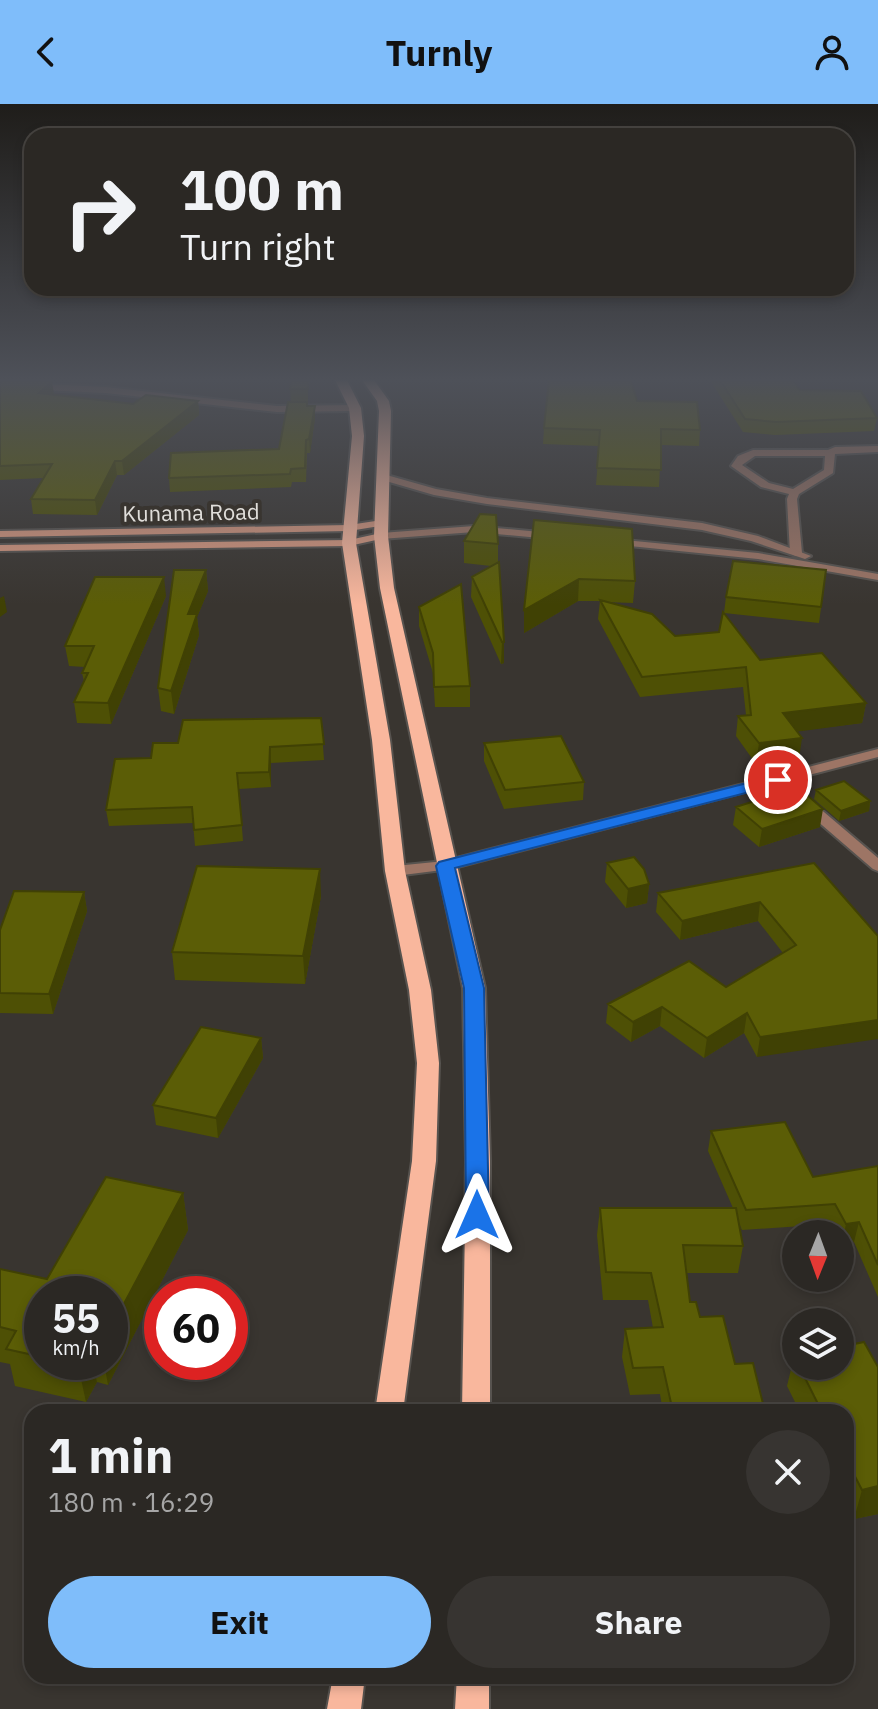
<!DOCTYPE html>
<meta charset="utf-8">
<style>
body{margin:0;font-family:"IBM Plex Sans",sans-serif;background:#373431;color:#f1f3f6;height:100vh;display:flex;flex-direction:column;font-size:30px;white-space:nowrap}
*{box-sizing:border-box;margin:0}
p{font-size:26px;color:#a6a6a6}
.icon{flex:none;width:44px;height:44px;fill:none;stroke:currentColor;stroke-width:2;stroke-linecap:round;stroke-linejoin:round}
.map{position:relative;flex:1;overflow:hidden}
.sheet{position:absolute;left:24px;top:1300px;width:830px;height:280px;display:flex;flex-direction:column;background:#2b2824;border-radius:24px;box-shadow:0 4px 12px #0003,0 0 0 2px #474441}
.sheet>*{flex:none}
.hud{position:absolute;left:24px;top:24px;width:830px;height:168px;border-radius:24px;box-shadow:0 4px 12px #0003,0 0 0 2px #474441;background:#2b2824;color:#f1f3f6;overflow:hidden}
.needle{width:52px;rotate:181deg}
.tools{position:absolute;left:782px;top:1116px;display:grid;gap:16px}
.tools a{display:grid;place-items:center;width:72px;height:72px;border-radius:50%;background:#2b2824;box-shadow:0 4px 12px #0003,0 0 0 2px #474441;font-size:40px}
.speed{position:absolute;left:24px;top:1172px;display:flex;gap:16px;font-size:40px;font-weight:700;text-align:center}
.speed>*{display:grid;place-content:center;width:104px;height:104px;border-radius:50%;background:#2b2824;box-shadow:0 4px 12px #0003,0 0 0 2px #474441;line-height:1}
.speed small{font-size:20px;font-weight:400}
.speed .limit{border:12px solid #d22;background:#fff;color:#111}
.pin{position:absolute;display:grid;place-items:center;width:68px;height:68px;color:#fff;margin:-34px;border:4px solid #fff;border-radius:50%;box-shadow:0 2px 8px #0007}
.me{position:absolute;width:88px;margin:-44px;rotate:0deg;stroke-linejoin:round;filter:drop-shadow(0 0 6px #0008)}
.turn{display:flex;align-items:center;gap:28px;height:168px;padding:0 24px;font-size:36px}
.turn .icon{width:104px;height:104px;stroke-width:2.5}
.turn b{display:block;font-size:56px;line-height:68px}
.round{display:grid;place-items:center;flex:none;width:84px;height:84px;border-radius:42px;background:#373431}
.overview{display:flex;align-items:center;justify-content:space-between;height:136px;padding:0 24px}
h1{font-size:48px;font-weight:700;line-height:60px}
.primary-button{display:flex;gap:16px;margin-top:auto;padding:16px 24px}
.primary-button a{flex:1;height:92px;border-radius:48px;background:#7fbdfa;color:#111;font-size:32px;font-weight:700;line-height:92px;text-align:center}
.primary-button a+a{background:#373431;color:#f1f3f6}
header{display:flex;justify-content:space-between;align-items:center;height:104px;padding:0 24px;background:#7fbdfa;color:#111;font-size:36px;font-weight:700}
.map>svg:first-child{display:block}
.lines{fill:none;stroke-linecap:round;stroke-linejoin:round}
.service-casing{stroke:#57534f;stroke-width:4}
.minor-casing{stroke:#57534f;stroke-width:4}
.secondary-casing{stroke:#57534f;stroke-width:4}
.primary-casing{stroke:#57534f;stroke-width:4}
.service{fill:#9d7565;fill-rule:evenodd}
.minor{fill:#9d7565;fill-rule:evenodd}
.secondary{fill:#d7987f;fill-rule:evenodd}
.primary{fill:#f9b79d;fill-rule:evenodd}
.wall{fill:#4e5005;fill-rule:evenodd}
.shaded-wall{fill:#404104}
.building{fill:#5b5d06;stroke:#404104;stroke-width:2}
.route{fill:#1a73e8;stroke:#114b97;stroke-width:2}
.labels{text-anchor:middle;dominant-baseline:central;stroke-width:8;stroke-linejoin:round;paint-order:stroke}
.far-street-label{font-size:22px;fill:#e0deda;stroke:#393530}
</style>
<header><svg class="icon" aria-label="back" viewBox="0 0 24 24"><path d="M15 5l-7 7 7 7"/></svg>Turnly<svg class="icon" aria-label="person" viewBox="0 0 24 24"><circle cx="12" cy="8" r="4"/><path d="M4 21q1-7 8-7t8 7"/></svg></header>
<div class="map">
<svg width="878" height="1605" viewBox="0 0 878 1605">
<rect width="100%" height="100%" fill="#393530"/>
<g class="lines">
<defs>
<path id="service" d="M878,342V348L835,350L833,369L799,390L797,395L802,449L796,452L790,449L787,395L789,390L761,383L731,362L738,352L753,346H828L835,343ZM755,352H825L824,366L793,385L769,379L742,361Z"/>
<path id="minor" d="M0,278L106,283L277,302L355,301L360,304L355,307L277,308L106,289L0,284Z
M383,370L436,385L487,394L702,419L758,432L811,452L805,455L751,437L702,426L487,400L434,391L379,375V371Z
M474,422L551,429L557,432L551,435L474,428L381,435L375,432L381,429Z
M614,435L758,449L878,470V476L758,455L610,440L608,438Z
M878,645V653L450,765L395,772L387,767L395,762L445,757Z
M806,696L811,697L878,754V767L873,765L801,703L799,700Z"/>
<path id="secondary" d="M382,416L386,417V421L349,427L0,433V427L349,421Z
M381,429L385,430V434L349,442L0,447V441L349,436Z"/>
<path id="primary" d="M335,276H347L361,304L364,332L356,439L390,636L405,767L431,886L439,959L436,1057L403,1308H375L412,1057L417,959L409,886L385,767L372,636L342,439L352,332L349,304Z
M362,276H374L389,297L391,307L388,432L394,484L485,884L490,1057V1308H462L466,1057L463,884L380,484L374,432L379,307L377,297Z
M333,1572H365L361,1605H327Z
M457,1572H489V1605H455Z"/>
</defs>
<use href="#service" class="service-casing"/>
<use href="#minor" class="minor-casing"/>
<use href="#secondary" class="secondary-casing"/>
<use href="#primary" class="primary-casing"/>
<use href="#service" class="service"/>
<use href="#minor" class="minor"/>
<use href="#secondary" class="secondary"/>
<use href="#primary" class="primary"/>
</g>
<path class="wall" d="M0,276L54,290V291L133,300L198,297L199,311L124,371H117L97,411L33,410L31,395L43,374L0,376Z
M308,276V302H315V314L310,349H307L306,378H292L291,383L170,388L169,374L279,345L291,298L290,285Z
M710,276H792L800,286L877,314L874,327L775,331L743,328Z
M637,297L700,326L699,342L661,341L659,383L596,381L599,342L543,340L544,324Z
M534,416L635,477L633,499L604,498L675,532L760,556L866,599L862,619L797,627L799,655L756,660L736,632L738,612L746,611L743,583L640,593L598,515L600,497H578L524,529V506Z
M464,437L498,440V458L504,559L501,560L471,493L472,473L491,462L464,459Z
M206,466L208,487L197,513L199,531L174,610L161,607L158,584Z
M826,466L819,519L724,509L726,493Z
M166,492L111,620L77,619L74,598L84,577L82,569L85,563L69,562L65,542Z
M419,503L470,582V603H435L433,569L419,522Z
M321,614L324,656L271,659V683L239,685L243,737L195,742L193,719L109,722L106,706L151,654L178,639Z
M484,639L584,678L583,696L504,705L484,657Z
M816,686L870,697L869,707L839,717L814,695Z
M736,703L820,723L759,743L733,721Z
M607,759L649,780L647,799L626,804L605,778Z
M814,759L878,832L757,953L744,929L704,954L660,922L631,938L606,919L608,900L726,883L783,849L758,817L680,836L656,808L658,789Z
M84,788L87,807L53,910L0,909V826Z
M321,792L305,880L175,876L172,848Z
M261,934L263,954L218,1034L156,1021L153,1001Z
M711,1027L813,1073L878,1062V1193L854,1138L842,1141L840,1137V1130H836L831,1120L742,1126L739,1119L743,1142L738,1169H686L690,1198L735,1260L765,1308H663L660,1290L630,1291L622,1253L625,1225L653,1224L648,1196H603L597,1131L600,1104H733L708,1047Z
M183,1089L188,1126L108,1281L97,1278L86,1298L15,1282L10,1260L0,1258V1165L47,1175ZM42,1190H110V1258H42Z
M796,1252V1262H840L878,1410L854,1415L846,1400V1308H800L787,1282L794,1253Z"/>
<path class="shaded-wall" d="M52,277L54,290L41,302L39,289Z
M198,297L199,311L124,371L122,357Z
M315,302V314L310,349L309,335Z
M115,357L117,371L97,411L95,396Z
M206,466L208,487L197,513L199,531L174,610L171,587L188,510Z
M164,473L166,492L111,620L108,599Z
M579,475L578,497L524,529V506Z
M4,492L7,508L0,513V494Z
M502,538H504V559L501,560Z
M866,599L862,619L780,630L783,609Z
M802,634L799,655L756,660L759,639Z
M270,643L271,659V683L269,668Z
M870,697L869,707L839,717L841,707Z
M823,705L820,723L759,743L762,725Z
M320,765L321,792L305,880L303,852Z
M649,780L647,799L626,804L628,785Z
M84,788L87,807L53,910L49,890Z
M760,798L758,817L680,836L682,817Z
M662,903L660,922L631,938L633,918Z
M747,909L744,929L704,954L707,934Z
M878,916V935L757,953L760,933Z
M261,934L263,954L218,1034L216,1014Z
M183,1089L188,1126L108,1281L104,1258H110V1226Z
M859,1118L854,1138L842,1141L846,1120Z
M79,1258H92L97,1278L86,1298L78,1261Z
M878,1382V1410L854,1415L862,1386Z"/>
<path class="building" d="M0,276L52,277L39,289L133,300L146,291L198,297L122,357H115L95,396L31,395L52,360L0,362Z
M292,276H308V285H290Z
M549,276H631L637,297L697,298L700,326L661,325V366L597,364L600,326L544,324Z
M720,276H792L800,286L861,287L877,314L776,318L745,315Z
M288,298H307V302H315L309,335L306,336L305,364L291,365L290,370L169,374L171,349L279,345Z
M480,410L496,411L498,440L464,437Z
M534,416L632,425L635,477L579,475L524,506Z
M733,457L826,466L821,503L726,493Z
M499,458L504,538H502L472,473Z
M174,466H206L188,510H197L171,587L158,584Z
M95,473H164L108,599L74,598L88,569H82L94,542H65Z
M461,480L470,582L434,583L433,549L419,503Z
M600,496L652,510L675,532L719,528L723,508L760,556L822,549L866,599L783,609L802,634L759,639L738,612L751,611L746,563L642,573Z
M321,614L324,640L270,643L269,668L237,669L242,721L194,726L192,703L106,706L115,655L151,654L153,639H178L183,616Z
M561,632L584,678L505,686L484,639Z
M844,677L870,697L841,707L816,686Z
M798,683L823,705L762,725L736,703Z
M634,753L644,765L649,780L628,785L607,759Z
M814,759L878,832V916L760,933L747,909L707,934L662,903L633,918L608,900L689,857L726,883L796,841L760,798L682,817L658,789Z
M197,762L320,765L303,852L172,848Z
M14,787L84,788L49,890L0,889V826Z
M201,923L261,934L216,1014L153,1001Z
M785,1018L813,1073L878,1062V1161L859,1118L846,1120L835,1100L746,1106L711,1027Z
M106,1073L183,1089L110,1226V1190H42V1253L6,1245L16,1227L0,1223V1165L47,1175Z
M600,1104H736L743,1142L683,1141L690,1198H696L700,1213L723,1212L735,1260L753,1259L765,1308H673L663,1263L633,1264L625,1225L663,1223L651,1169L606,1168Z
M864,1238L878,1263V1382L862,1386L846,1355V1308H822L799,1262H840V1243Z"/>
<linearGradient id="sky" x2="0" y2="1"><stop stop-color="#1f1d1a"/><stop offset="0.55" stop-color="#4e5159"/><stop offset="1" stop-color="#4e5159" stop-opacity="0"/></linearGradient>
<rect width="878" height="501" fill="url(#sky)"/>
<path class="route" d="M778,671L784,672V679L455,764L484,884L489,1111L486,1118L477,1120L469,1118L466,1111L464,884L436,762L439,758Z"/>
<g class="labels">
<g class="far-street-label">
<text transform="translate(191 408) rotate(-1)">Kunama Road</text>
</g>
</g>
</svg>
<div class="tools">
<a><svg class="needle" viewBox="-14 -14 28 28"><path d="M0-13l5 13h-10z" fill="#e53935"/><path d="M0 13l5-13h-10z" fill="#a6a6a6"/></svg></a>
<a><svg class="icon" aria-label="layers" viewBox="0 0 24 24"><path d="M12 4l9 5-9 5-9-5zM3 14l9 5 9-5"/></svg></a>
</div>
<div class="speed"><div>55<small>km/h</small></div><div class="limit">60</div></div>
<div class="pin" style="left:778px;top:676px;background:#d93025"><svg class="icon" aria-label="arrive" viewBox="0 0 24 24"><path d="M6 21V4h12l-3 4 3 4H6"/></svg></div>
<svg class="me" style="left:477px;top:1111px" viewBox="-20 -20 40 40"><path d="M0-17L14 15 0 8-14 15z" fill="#1a73e8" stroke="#fff" stroke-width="4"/></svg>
<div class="hud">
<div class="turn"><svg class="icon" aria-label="right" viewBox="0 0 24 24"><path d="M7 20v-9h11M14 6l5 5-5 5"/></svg><div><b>100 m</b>Turn right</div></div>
</div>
<section class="sheet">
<div class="overview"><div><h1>1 min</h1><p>180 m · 16:29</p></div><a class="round"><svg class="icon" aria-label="close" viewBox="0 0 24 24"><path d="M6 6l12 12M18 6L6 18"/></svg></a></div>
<div class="primary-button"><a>Exit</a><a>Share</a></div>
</section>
</div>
